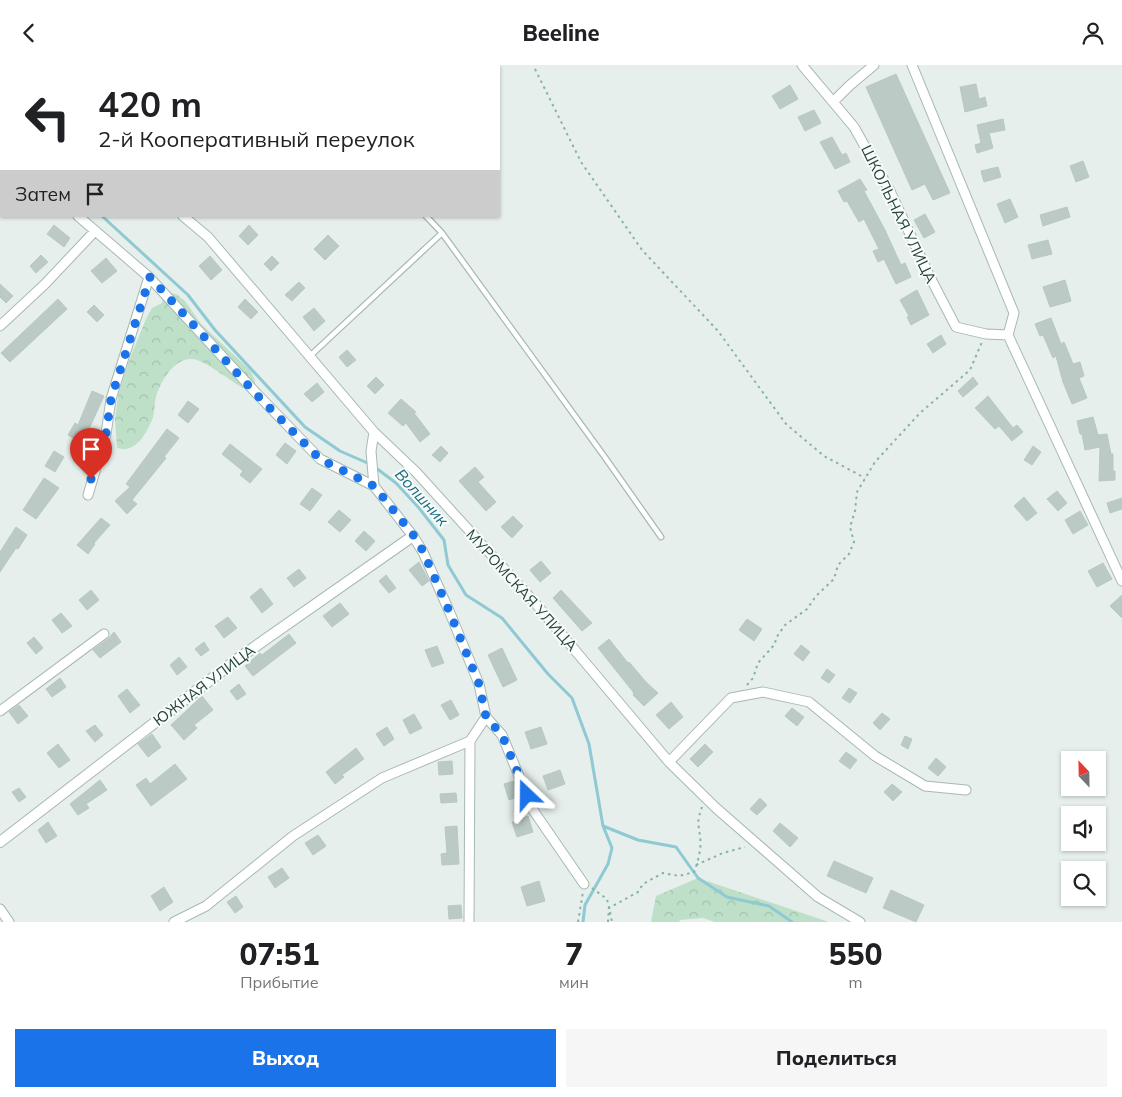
<!DOCTYPE html>
<html lang="ru">
<meta charset="utf-8">
<style>
body{margin:0;font-family:Mulish,sans-serif;background:#f6f6f6;color:#202124;height:100vh;display:flex;flex-direction:column;font-size:19px;white-space:nowrap}
*{box-sizing:border-box;margin:0}
p{font-size:16px;color:#757577}
.icon{flex:none;width:28px;height:28px;fill:none;stroke:currentColor;stroke-width:2;stroke-linecap:round;stroke-linejoin:round}
.map{position:relative;height:857px;overflow:hidden}
.panel{display:flex;flex-direction:column;background:#fff;flex:1}
.panel>*{flex:none}
.banner{position:absolute;left:0px;top:0px;width:500px;height:152px;box-shadow:0 1px 4px #0004;background:#fff;color:#202124;overflow:hidden}
.needle{width:32px;rotate:338deg}
.buttons{position:absolute;left:1061px;top:686px;display:grid;gap:10px}
.buttons a{display:grid;place-items:center;width:45px;height:45px;border-radius:0px;background:#fff;box-shadow:0 1px 4px #0004;font-size:25px}
.pin{position:absolute;display:grid;place-items:center;width:42px;height:42px;color:#fff;margin:-51px -21px;border-radius:50% 50% 50% 0;rotate:-45deg;box-shadow:0 0 5px #0007}
.pin .icon{rotate:45deg}
.me{position:absolute;width:55px;margin:-28px;rotate:337deg;stroke-linejoin:round;filter:drop-shadow(0 0 4px #0008)}
.turn{display:flex;align-items:center;gap:18px;height:105px;padding:0 15px;font-size:22px}
.turn .icon{width:65px;height:65px;stroke-width:2.5}
.turn b{display:block;font-size:35px;line-height:42px}
.then{display:flex;align-items:center;height:48px;padding:0 15px;background:#0003;gap:10px;font-size:19px}
.eta{display:flex;justify-content:space-evenly;align-items:center;height:85px;text-align:center}
.eta b{font-size:30px;font-weight:800;line-height:35px}
.primary-button{display:flex;gap:10px;margin-top:auto;padding:10px 15px}
.primary-button a{flex:1;height:58px;border-radius:0px;background:#1a73e8;color:#fff;font-size:20px;font-weight:800;line-height:58px;text-align:center}
.primary-button a+a{background:#f6f6f6;color:#202124}
header{display:flex;justify-content:space-between;align-items:center;height:65px;padding:0 15px;background:#fff;font-size:22px;font-weight:800}
.map>svg:first-child{display:block}
.forest{fill:url(#forest-crowns)}
.lines{fill:none;stroke-linecap:round;stroke-linejoin:round}
.stream{stroke:#8ec9d4;stroke-width:3}
.building{fill:#bbcac4;stroke:#b8c9c2}
.service-casing{stroke:#a8b8b2;stroke-width:7}
.minor-casing{stroke:#a8b8b2;stroke-width:11}
.tertiary-casing{stroke:#a8b8b2;stroke-width:12}
.path{stroke:#86b3a5;stroke-width:2;stroke-dasharray:2.5 4;stroke-linecap:butt}
.service{stroke:#fff;stroke-width:4.5}
.minor{stroke:#fff;stroke-width:9}
.tertiary{stroke:#fff;stroke-width:10}
.route{stroke:#1a73e8;stroke-width:9;stroke-dasharray:0 16.2}
.labels{text-anchor:middle;dominant-baseline:central;stroke-width:4;stroke-linejoin:round;paint-order:stroke}
.street-label{font-size:15px;fill:#24423a;stroke:#f7fbf9}
.water-label{font-size:16px;font-style:italic;fill:#1c6f80;stroke:#f7fbf9}
</style>
<header><svg class="icon" aria-label="back" viewBox="0 0 24 24"><path d="M15 5l-7 7 7 7"/></svg>Beeline<svg class="icon" aria-label="person" viewBox="0 0 24 24"><circle cx="12" cy="8" r="4"/><path d="M4 21q1-7 8-7t8 7"/></svg></header>
<div class="map">
<svg width="1122" height="857" viewBox="0 0 1122 857">
<defs>
<pattern id="forest-crowns" width="20" height="18" patternUnits="userSpaceOnUse" patternTransform="scale(1.25)"><rect width="20" height="18" fill="#bfe0c8"/><path d="M2 6a3 3 0 1 1 6 0M12 15a3 3 0 1 1 6 0" fill="none" stroke="#a4c1ad"/></pattern>
</defs>
<rect width="100%" height="100%" fill="#e6efeb"/>
<path class="forest" d="M164,227L176,229L185,236L201,259L250,305L255,315V321L249,324L243,323C231,316 209,299 197,295C177,288 160,316 156,332C154,339 155,348 152,355C146,369 135,389 117,383L115,354L118,331L130,293L146,254L152,243L162,238Z
M698,813L829,857H715L703,853L680,855L679,857H651L656,831Z"/>
<g class="lines">
<path class="stream" d="M0,60L1,61
M102,151L188,230L215,265L305,362L340,386L372,400L396,418L419,443L444,475L448,500L466,530L502,553L548,609L572,633L589,679L603,761L638,775L676,782L698,813L727,832L769,841L792,857
M583,857L585,840L608,799L612,783L603,761"/>
</g>
<path class="building" d="M896,9L950,128L933,135L925,119L912,125L866,22Z
M976,19L979,34L985,32L987,41L965,47L960,22Z
M790,20L798,34L780,44L772,31Z
M814,45L821,58L805,66L798,52Z
M1003,54L1005,65L989,68L993,83L977,88L975,80L981,78L977,60Z
M832,72L842,90L846,88L850,97L835,104L820,77Z
M1083,96L1089,112L1076,117L1070,101Z
M998,102L1001,112L984,117L981,106Z
M860,114L867,125L864,126L885,165L901,200L905,198L911,212L896,219L884,194L878,197L873,186L879,184L864,154L859,157L847,136L844,137L838,126Z
M1010,134L1018,152L1005,158L997,139Z
M1067,142L1070,152L1043,161L1040,150Z
M925,149L935,167L924,173L914,155Z
M54,160L70,173L64,182L47,169Z
M249,160L258,170L248,180L239,171Z
M328,170L339,181L325,195L314,184Z
M1048,175L1052,189L1032,194L1028,180Z
M41,190L48,197L36,208L30,201Z
M210,191L222,205L211,215L199,201Z
M272,191L279,198L271,206L264,199Z
M106,193L117,206L102,218L91,206Z
M1065,215L1071,236L1050,242L1043,222Z
M299,217L305,223L292,236L285,230Z
M0,219L13,231L6,238L0,232Z
M917,225L929,250L911,260L907,252L909,251L900,235Z
M58,234L67,244L10,297L1,288Z
M245,234L258,247L251,254L238,242Z
M94,240L104,250L97,257L87,247Z
M314,243L325,256L314,266L303,252Z
M1051,253L1061,279L1064,277L1073,299L1080,297L1084,311L1079,313L1087,333L1072,339L1063,317L1056,291L1053,293L1043,270L1040,271L1035,259Z
M941,270L946,279L933,288L927,279Z
M347,285L356,295L347,302L339,292Z
M376,312L384,320L375,329L367,321Z
M973,312L978,319L963,332L958,326Z
M317,318L324,327L312,337L304,329Z
M92,326L104,331L88,366L90,367L83,379L68,370L75,358L78,360Z
M988,331L1013,363L1017,360L1023,367L1012,376L999,361L995,364L975,343Z
M401,334L416,347L414,348L430,369L420,377L406,358L403,361L388,348Z
M188,336L199,344L188,358L178,350Z
M1093,352L1098,370L1107,369L1111,389H1113V406H1115V415L1099,416L1100,382L1085,385L1082,369H1080L1077,356Z
M167,364L179,373L164,392L166,393L132,435L137,439L127,449L115,436L130,422L126,419Z
M285,378L296,386L287,399L276,390Z
M230,379L262,404L250,418L240,410L243,406L222,389Z
M441,381L448,388L440,397L432,390Z
M1033,381L1041,387L1032,400L1024,395Z
M54,386L64,392L55,407L45,401Z
M475,402L484,412L478,417L496,437L486,446L459,416Z
M44,413L59,423L36,454L23,445Z
M312,423L322,430L310,446L300,439Z
M1057,426L1067,438L1058,446L1047,434Z
M1024,432L1037,448L1027,456L1014,441Z
M1122,433V444L1110,448L1107,438Z
M339,445L351,455L340,467L328,457Z
M1080,446L1088,460L1073,469L1065,455Z
M513,451L523,461L512,473L501,462Z
M101,453L110,460L94,478L95,479L88,489L77,480Z
M16,462L27,470L18,484L16,483L0,507V487Z
M364,466L375,476L366,486L355,476Z
M541,496L551,508L540,517L530,505Z
M419,497L429,516L422,521L409,505Z
M1103,498L1112,514L1097,522L1088,506Z
M299,504L306,513L294,522L287,513Z
M386,510L396,523L389,528L379,516Z
M261,523L273,539L262,548L250,532Z
M91,525L99,535L87,545L79,535Z
M561,525L592,558L582,566L553,533Z
M1122,530V553L1110,541Z
M340,538L349,549L332,562L323,551Z
M61,548L72,561L62,568L52,555Z
M228,552L237,563L224,573L215,561Z
M747,554L762,564L754,576L739,565Z
M114,567L121,577L100,593L93,585L108,574Z
M289,569L296,578L253,611L245,601L260,588L262,590Z
M34,572L43,583L36,589L27,578Z
M609,574L628,598L629,597L646,617L658,628L644,641L633,630L634,628L598,583Z
M204,577L209,585L201,591L195,584Z
M801,580L810,587L803,596L794,589Z
M437,581L444,598L432,602L425,585Z
M502,583L517,615L503,622L488,590Z
M179,592L187,602L177,610L170,600Z
M827,604L835,610L829,618L821,613Z
M60,613L66,622L52,632L46,624Z
M239,619L246,629L237,635L230,626Z
M849,623L857,628L850,638L842,633Z
M127,624L140,640L130,648L118,631Z
M202,631L213,645L194,660L197,663L184,675L171,660Z
M451,635L459,650L450,655L441,640Z
M671,637L683,652L669,664L656,650Z
M19,640L28,651L18,659L9,647Z
M792,643L804,652L797,661L785,651Z
M882,648L890,654L880,665L873,658Z
M414,649L422,663L410,669L403,655Z
M95,660L103,670L95,677L86,666Z
M387,662L394,674L384,681L376,669Z
M541,662L547,679L531,684L525,667Z
M152,669L161,682L148,692L138,679Z
M905,671L912,674L908,684L901,680Z
M58,679L70,695L59,703L47,688Z
M705,679L713,687L698,702L690,694Z
M356,683L364,694L342,710L344,712L335,719L326,707Z
M846,687L857,695L850,704L839,696Z
M936,693L946,702L938,711L928,703Z
M452,696L453,709L439,710L438,697Z
M175,699L187,714L151,741L136,720L146,713L150,719Z
M560,705L565,719L548,725L543,711Z
M100,715L107,725L86,739L89,743L78,750L70,739Z
M514,716L520,731L509,735L504,719Z
M892,719L902,727L893,736L884,727Z
M19,723L26,732L19,737L12,727Z
M456,728L457,737L441,738L440,729Z
M760,733L767,740L757,750L750,744Z
M528,751L533,767L517,772L512,757Z
M48,757L57,771L46,778L38,765Z
M780,758L798,773L790,782L773,766Z
M457,761L459,799L442,800L441,789L447,788L445,762Z
M318,770L326,781L313,790L305,778Z
M834,796L873,813L866,828L827,811Z
M282,803L289,813L275,823L268,812Z
M539,816L545,836L527,841L521,822Z
M164,822L173,837L160,846L151,831Z
M891,825L924,840L916,857L883,843Z
M236,831L243,842L235,848L227,837Z
M461,840L462,853L449,854L448,841Z"/>
<g class="lines">
<defs>
<path id="service" d="M264,0L266,1
M442,168L604,391L661,472
M310,291L442,168L426,151"/>
<path id="minor" d="M11,0L12,1
M802,0L854,62L890,126L930,212L956,262L986,269L1008,270
M912,0L1014,248L1008,270L1122,516
M834,36L849,21L874,0
M0,92L1,93
M78,151L149,212L257,329L320,394L374,421L413,471L423,487L450,548L479,619L486,652L502,670L533,745L584,819
M183,151L208,172L374,367L416,407L536,539L669,697L716,743L818,832L860,857
M0,261L45,219L95,166
M374,367L371,386L374,421
M88,430L106,369L111,334L149,212
M0,646L104,569
M470,676L486,652
M669,697L731,633L763,627L809,637L875,691L925,721L966,725
M0,844L9,857
M174,857L206,841L293,771L382,713L470,676
M469,857L470,676"/>
<path id="tertiary" d="M0,777L236,595L413,471"/>
</defs>
<use href="#service" class="service-casing"/>
<use href="#minor" class="minor-casing"/>
<use href="#tertiary" class="tertiary-casing"/>
<path class="path" d="M535,4L581,97L642,185L718,266L786,359L824,391L865,413
M747,620L753,613L758,598L775,579L776,573L785,560L807,544L816,531L834,514L838,500L849,489L854,477L850,462L855,446L857,427L875,397L920,348L970,305L982,277
M696,800L723,788L745,782
M592,823L607,834L609,843
M610,847L612,857
M578,857L583,827
M608,857L609,843L638,827L643,819L663,808L679,811L694,807C698,797 702,782 700,771C698,757 697,756 702,742"/>
<use href="#service" class="service"/>
<use href="#minor" class="minor"/>
<use href="#tertiary" class="tertiary"/>
</g>
<g class="lines">
<path class="route" d="M91,414L106,369L111,334L150,212L256,329L320,394L374,421L414,471L423,486L450,548L479,619L486,652L502,670L527,730"/>
</g>
<g class="labels">
<g class="street-label">
<text transform="translate(899 149) rotate(64)">ШКОЛЬНАЯ УЛИЦА</text>
<text transform="translate(522 525) rotate(48)">МУРОМСКАЯ УЛИЦА</text>
<text transform="translate(204 620) rotate(-37)">ЮЖНАЯ УЛИЦА</text>
</g>
<g class="water-label">
<text transform="translate(422 432) rotate(48)">Волшник</text>
</g>
</g>
</svg>
<div class="buttons">
<a><svg class="needle" viewBox="-14 -14 28 28"><path d="M0-13l5 13h-10z" fill="#e53935"/><path d="M0 13l5-13h-10z" fill="#757577"/></svg></a>
<a><svg class="icon" aria-label="sound" viewBox="0 0 24 24"><path d="M4 9h4l5-4v14l-5-4H4zM17 9q2 3 0 6"/></svg></a>
<a><svg class="icon" aria-label="search" viewBox="0 0 24 24"><circle cx="10" cy="10" r="6"/><path d="M15 15l6 6"/></svg></a>
</div>
<div class="pin" style="left:91px;top:414px;background:#d93025"><svg class="icon" aria-label="arrive" viewBox="0 0 24 24"><path d="M6 21V4h12l-3 4 3 4H6"/></svg></div>
<svg class="me" style="left:527px;top:730px" viewBox="-20 -20 40 40"><path d="M0-17L14 15 0 8-14 15z" fill="#1a73e8" stroke="#fff" stroke-width="4"/></svg>
<div class="banner">
<div class="turn"><svg class="icon" aria-label="left" viewBox="0 0 24 24"><path d="M17 20v-9H6M10 6l-5 5 5 5"/></svg><div><b>420 m</b>2-й Кооперативный переулок</div></div>
<div class="then">Затем<svg class="icon" aria-label="arrive" viewBox="0 0 24 24"><path d="M6 21V4h12l-3 4 3 4H6"/></svg></div>
</div>
</div>
<section class="panel">
<div class="eta">
<div><b>07:51</b><p>Прибытие</p></div>
<div><b>7</b><p>мин</p></div>
<div><b>550</b><p>m</p></div>
</div>
<div class="primary-button"><a>Выход</a><a>Поделиться</a></div>
</section>
